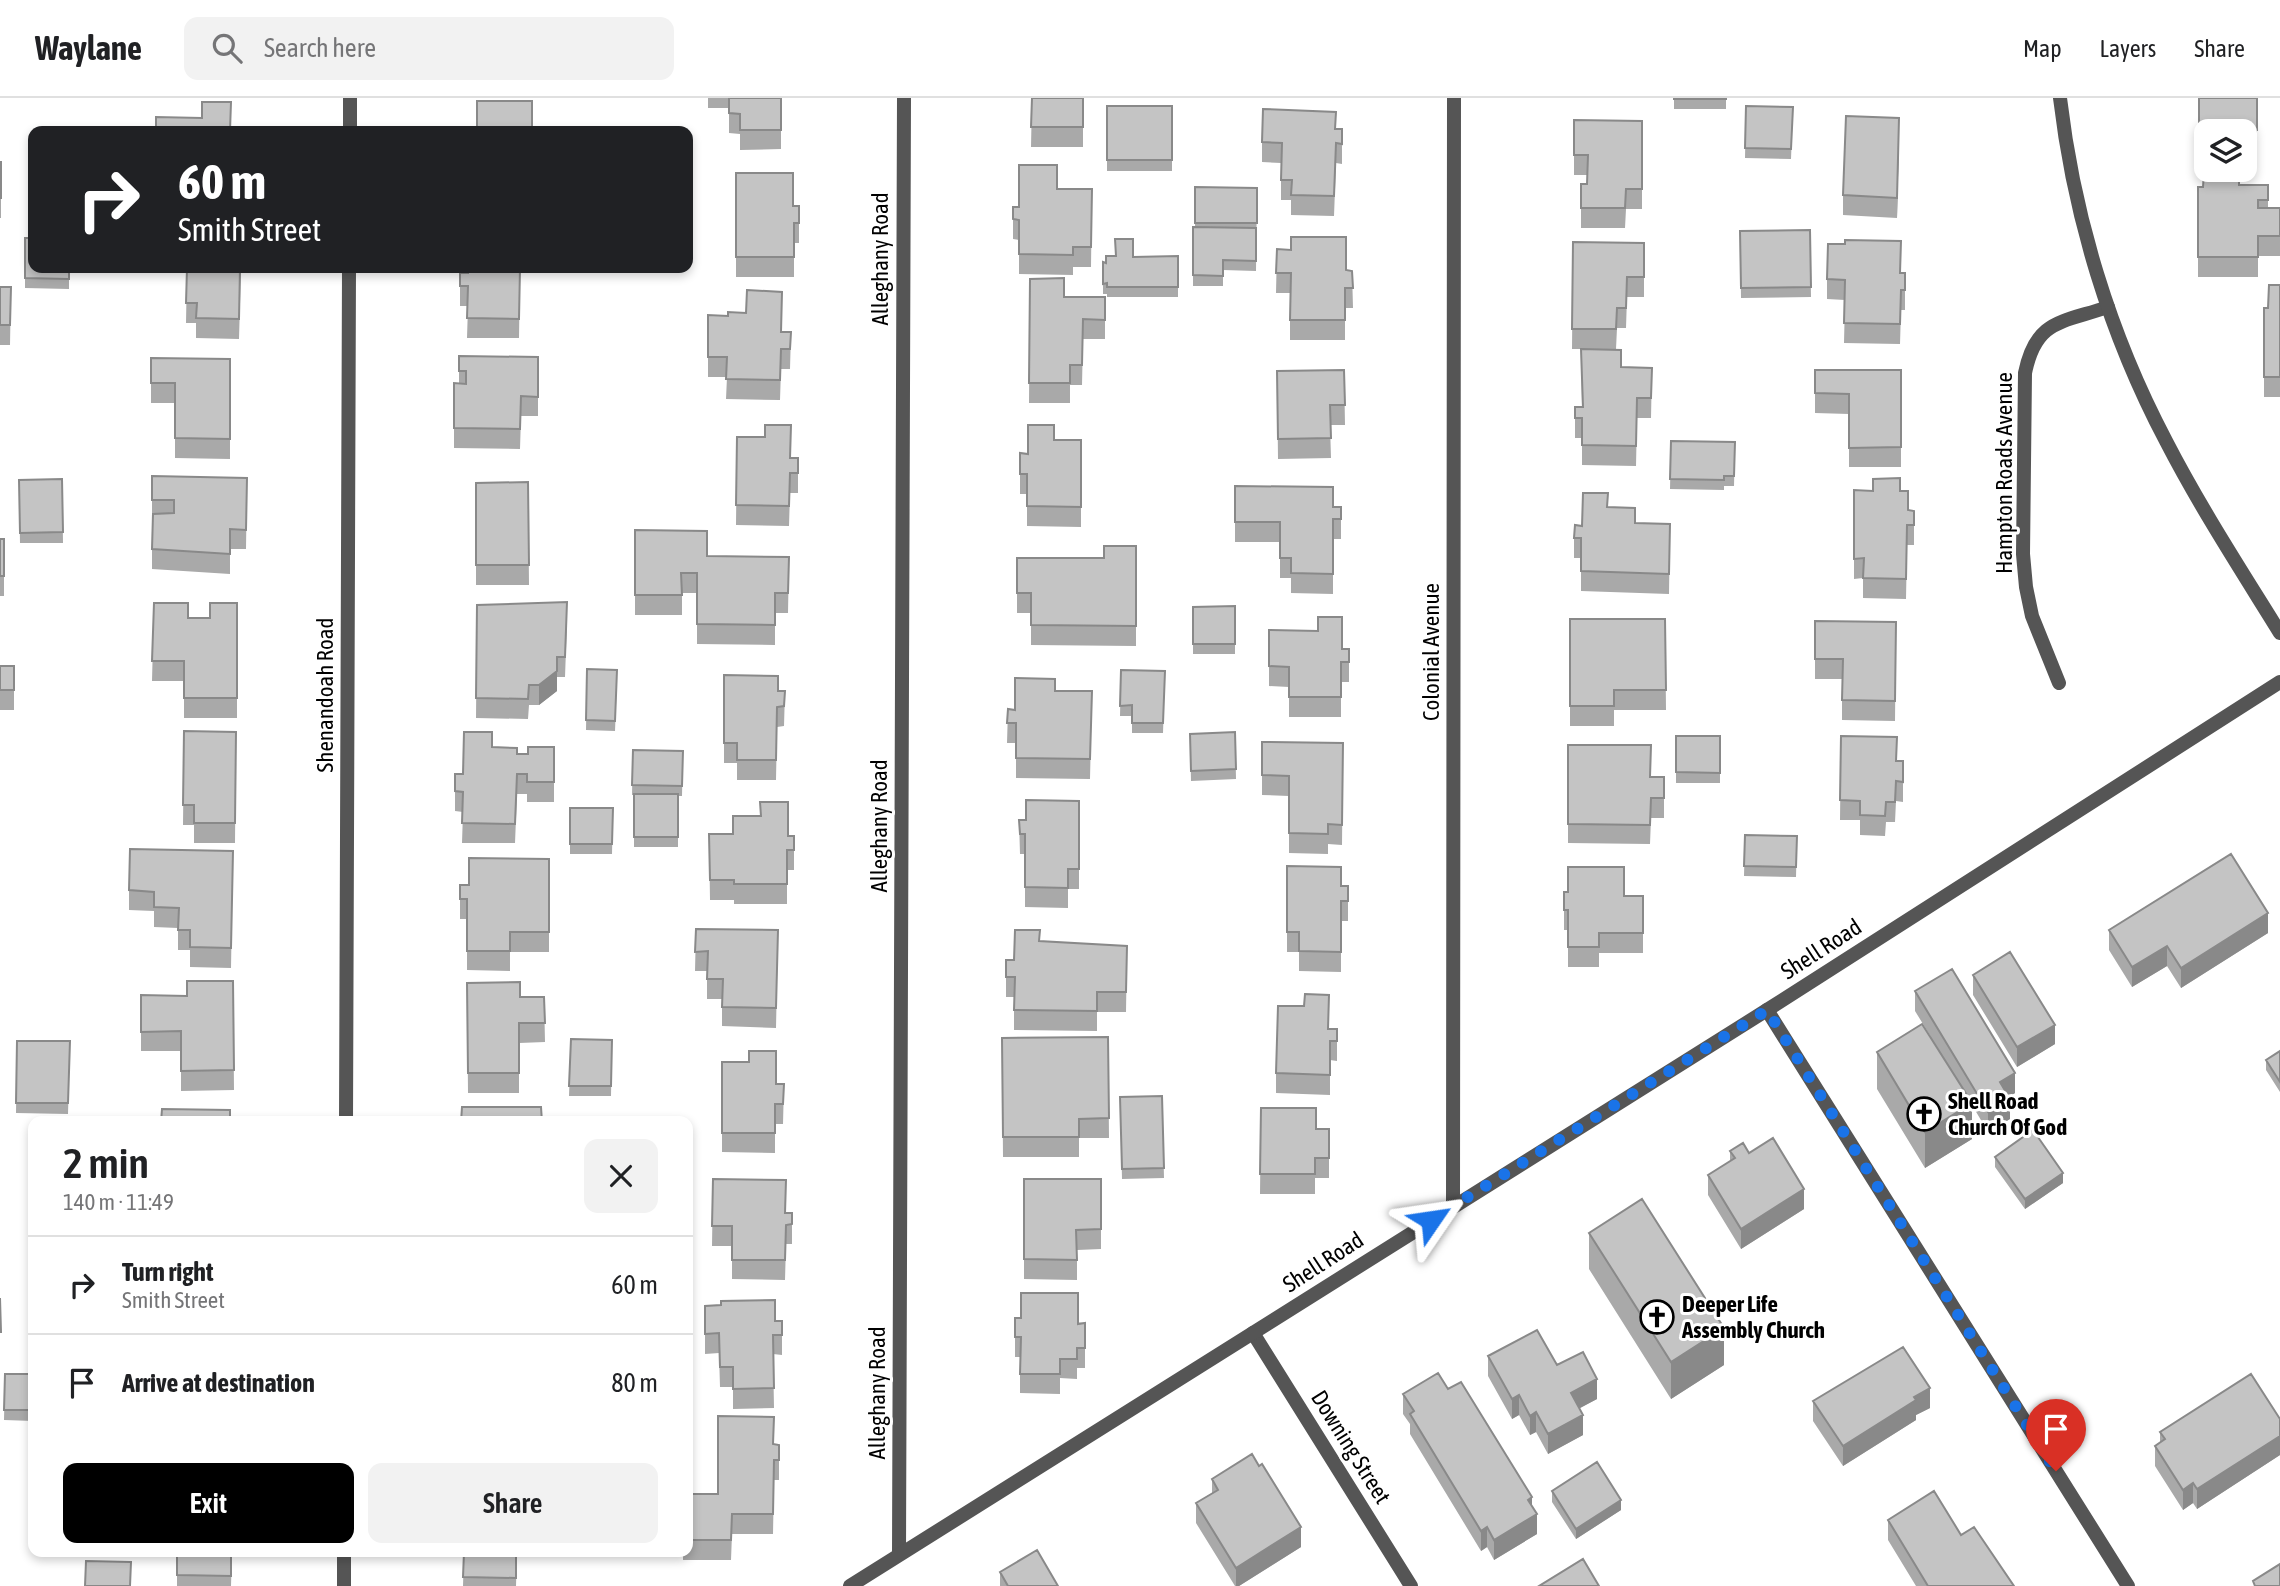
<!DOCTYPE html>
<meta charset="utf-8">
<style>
body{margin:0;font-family:"Asap Condensed",sans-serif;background:#f2f2f2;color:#202124;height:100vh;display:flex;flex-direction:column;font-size:26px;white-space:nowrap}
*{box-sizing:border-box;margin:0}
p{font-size:23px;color:#757577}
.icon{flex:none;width:38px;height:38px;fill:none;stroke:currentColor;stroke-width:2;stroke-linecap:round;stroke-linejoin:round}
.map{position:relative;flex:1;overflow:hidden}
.details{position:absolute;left:28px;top:1018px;width:665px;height:441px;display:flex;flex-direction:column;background:#fff;border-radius:14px;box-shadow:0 4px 10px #0003}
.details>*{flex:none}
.guide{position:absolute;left:28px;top:28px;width:665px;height:147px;border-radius:14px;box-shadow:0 4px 10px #0003;background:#202124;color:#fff;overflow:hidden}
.buttons{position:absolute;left:2194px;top:21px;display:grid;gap:14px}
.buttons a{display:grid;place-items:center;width:63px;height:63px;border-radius:14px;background:#fff;box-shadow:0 4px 10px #0003;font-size:35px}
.pin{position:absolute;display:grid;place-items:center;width:60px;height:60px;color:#fff;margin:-72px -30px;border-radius:50% 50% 50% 0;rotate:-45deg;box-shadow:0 0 7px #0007}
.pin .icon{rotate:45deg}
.me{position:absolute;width:77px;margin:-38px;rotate:58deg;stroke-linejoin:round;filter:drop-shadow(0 0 5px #0008)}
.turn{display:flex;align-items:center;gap:24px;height:147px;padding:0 35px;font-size:32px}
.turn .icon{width:91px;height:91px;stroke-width:2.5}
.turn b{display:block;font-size:49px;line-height:60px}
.round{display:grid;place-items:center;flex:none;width:74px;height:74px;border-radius:14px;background:#f2f2f2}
.head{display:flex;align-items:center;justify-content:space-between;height:119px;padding:0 35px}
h1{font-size:42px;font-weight:600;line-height:52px}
.primary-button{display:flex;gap:14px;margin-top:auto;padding:14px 35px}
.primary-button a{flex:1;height:80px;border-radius:14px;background:#000;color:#fff;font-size:28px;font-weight:600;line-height:80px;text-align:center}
.primary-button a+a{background:#f2f2f2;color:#202124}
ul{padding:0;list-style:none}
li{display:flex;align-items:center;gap:21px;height:98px;padding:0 35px;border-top:2px solid #e0e0e0}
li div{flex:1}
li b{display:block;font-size:26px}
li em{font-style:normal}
header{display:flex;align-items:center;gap:42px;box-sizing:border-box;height:98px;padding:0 35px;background:#fff;border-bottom:2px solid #e0e0e0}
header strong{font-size:33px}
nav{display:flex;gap:38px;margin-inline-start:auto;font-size:24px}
.search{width:490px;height:63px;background:#f2f2f2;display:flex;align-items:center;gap:18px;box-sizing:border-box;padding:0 24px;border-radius:14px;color:#757577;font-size:26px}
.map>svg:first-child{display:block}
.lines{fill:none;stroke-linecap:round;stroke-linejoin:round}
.minor{stroke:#555;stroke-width:14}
.tertiary{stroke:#555;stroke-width:14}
.wall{fill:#a9a9a9}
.shaded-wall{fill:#898989}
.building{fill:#c4c4c4;stroke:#898989;stroke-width:2}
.route{stroke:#1a73e8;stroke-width:12;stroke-dasharray:0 21.6}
.labels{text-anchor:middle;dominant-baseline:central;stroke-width:6;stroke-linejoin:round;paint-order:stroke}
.street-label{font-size:23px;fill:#000;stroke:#fff}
.poi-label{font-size:23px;font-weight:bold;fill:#000;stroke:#fff;text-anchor:start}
</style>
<header>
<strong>Waylane</strong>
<div class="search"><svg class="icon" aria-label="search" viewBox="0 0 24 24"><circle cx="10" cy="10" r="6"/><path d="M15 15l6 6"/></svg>Search here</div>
<nav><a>Map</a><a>Layers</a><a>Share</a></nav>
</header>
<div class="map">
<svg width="2280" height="1488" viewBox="0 0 2280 1488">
<rect width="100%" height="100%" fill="#fff"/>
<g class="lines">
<path class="minor" d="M350,33V0
M2059,585L2032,518L2026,489L2023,456L2025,275C2036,221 2062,225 2108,209
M1767,912L2128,1488
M346,1024L349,170
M1453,1107L1454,0
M1253,1235L1411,1488
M899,1456L904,0
M344,1488V1454"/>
<path class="tertiary" d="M2060,0C2074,119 2110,237 2166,343C2200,409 2241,472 2280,535
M850,1488L1767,912L2280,584"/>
</g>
<path class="wall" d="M708,0H781V51L740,52V36L729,35V10H708Z
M1032,0H1083V49H1031Z
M1674,0H1726V11H1674Z
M2199,0H2257V52H2245V33H2207V52H2199Z
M1107,8H1172V73H1107Z
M1746,8L1793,9L1791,61L1745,60Z
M1574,22L1642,23V111H1626L1625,130H1581V86H1587V77H1574Z
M1336,31H1342V66L1336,65L1334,118L1291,117V102H1281V65L1262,64V44Z
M1899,40L1897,120L1843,117V97Z
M0,64H1V120H0Z
M736,75L793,108H799V145H794V179H736Z
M2239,87H2268V110H2280V158H2258V179H2198V89Z
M1195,89L1257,90L1256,173L1223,172V188H1193V129H1195Z
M1057,91H1092L1091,169H1073V177L1019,176V142L1013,141V109H1019Z
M1810,132L1811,199L1741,200L1740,133Z
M25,140L69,170V191L25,190Z
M1573,144L1644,145V199H1627L1626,230H1617L1616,251L1621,269L1652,270L1651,320H1637L1636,368L1582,367V340H1575V309H1582L1581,251H1572Z
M1277,151L1346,172L1352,173L1353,210H1345V242H1290V195H1276Z
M1115,158L1133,159L1178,158V199H1107V196H1103V164L1106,165Z
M187,170H241L239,241L196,240V225H186Z
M520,170L519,240H467L468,208H460V175Z
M1905,175V212H1901L1900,246L1844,245L1845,202L1827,201V181Z
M1030,181L1064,199H1105V241H1083L1082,287H1070V305H1029Z
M2280,187V299H2264V210H2268Z
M0,189H11L10,247H0Z
M782,194V234H791L790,271H781L780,302L726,301L727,279H708V217L728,218L746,215Z
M459,258L538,259V318H521L520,351L454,350V285H459Z
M151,260L230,261V361L175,360V305H151Z
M1344,272L1345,327H1330L1331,360L1278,361L1277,273Z
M1815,272H1901V369H1849V316L1815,315Z
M737,339L790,360H798V395H790L789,428L736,427Z
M1054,342H1081V429L1027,428V396H1020V355L1028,356Z
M1671,343L1735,344L1734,388H1724V392L1670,391Z
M152,378L247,380L246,451H230V476L152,471Z
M62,381L63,445H20L19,382Z
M528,384L529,487H476V385Z
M1235,388L1333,409H1341V441H1333V496L1291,495V480H1280V444H1235Z
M1854,392L1900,393L1908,412L1914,413V447H1907L1906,501L1863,500V480L1854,481Z
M1608,409L1635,425L1670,426L1669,496L1581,493V460H1574V440L1582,428Z
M635,432L707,458L789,459L788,515H775V547L697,546V495H682V517H635Z
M0,441H4V498H0Z
M1136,448V548L1031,547V515H1017V460H1104Z
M154,505L188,520H210L237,505V620H184V583H152Z
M477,507L567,524L565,579H557V593L539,607H529L528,621L476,620Z
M1235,508V556H1193V509Z
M1570,521H1665L1666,612H1614V628H1570Z
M1815,523L1896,524L1895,623L1842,622V581H1815Z
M1269,532L1342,551H1349V584H1341V619H1289V589L1269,588Z
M0,568H14V612H0Z
M587,571L617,582L615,633L586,632Z
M1121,572L1165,573L1163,635H1132V618H1120Z
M724,577L778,593H785L784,628L777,629L776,682H737V665H724Z
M1055,593H1092L1090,681L1016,680V645H1007L1008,611L1015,612Z
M184,633L236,634L235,745H194V727H183Z
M1235,634L1236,681L1191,683L1190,636Z
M1676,638H1720V685H1676Z
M1841,638L1897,663H1903V704L1896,703L1895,724H1886L1885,738L1860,737V722H1840Z
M1262,644L1343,645L1342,747L1328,746V756L1289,755V698L1262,697Z
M1568,647L1651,679H1664V720H1651L1650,746L1568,745Z
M492,649L517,656H528L554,649V704H527V696H517L515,745H462L463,714L455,713V676H463Z
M633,652L683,653L682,698H678V749H634V697H632Z
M1079,703V791H1068V810L1025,809V756H1020L1019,722H1026Z
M570,710H613L612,756H570Z
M760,718L788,738H794V772H787V806H734V802H710L709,736H733Z
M1745,737L1797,738L1796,779L1744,778Z
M233,753L231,870L190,869V852H178V830L154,829V813L129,812V792Z
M549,761V854H510V873L467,872V821H460V787H469Z
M1287,768L1341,788H1348V823H1341V874L1299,873V854H1287Z
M1564,794L1643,798V855H1599V869H1568V832H1564Z
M696,831L778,832L776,930L722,928V901H707V873H695Z
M2109,832L2268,835L2181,890L2167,868L2132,889L2109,852Z
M1040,843L1127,848L1126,914H1097V933L1014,932V899H1006V862H1014Z
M1973,877L2055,946L2017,969L1973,897Z
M233,883L234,992L181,993V953H141V897L187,898Z
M467,885L520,899H544L545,944L519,945V995H468Z
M1915,893L2015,995L2009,999L2010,1021L1988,1034L1972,1007V1041L1925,1070L1877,991V954L1931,939L1915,913Z
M1329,931H1337V963L1330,962V997L1276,995V975Z
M1108,939L1109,1040H1079V1059H1003L1002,940Z
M571,941L612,942L611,998H569Z
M17,943H70L68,1016L16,1015Z
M2280,953V994L2266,972V962Z
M722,964L776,986H784L783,1026H775V1055L722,1054Z
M1162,998L1164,1080L1122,1081L1120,999Z
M1261,1010L1316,1031H1329V1080H1315V1096H1260Z
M1730,1053L1749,1055L1804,1111L1741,1151L1708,1097V1077L1730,1063Z
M1995,1059L2063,1085L2025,1111L1995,1069Z
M713,1081L786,1115H792V1146H786L785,1182L732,1181V1148H712Z
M1024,1081H1101V1151L1077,1152V1182L1024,1181Z
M1589,1135L1724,1267L1671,1301L1589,1171Z
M705,1208L775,1223H782V1257L773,1256L774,1310L733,1311V1289H720L719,1255L705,1256Z
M1015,1220L1085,1225V1270H1077V1281L1060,1280V1296L1020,1295V1259H1015Z
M1488,1258L1557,1267L1597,1301L1579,1310L1583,1337L1548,1356L1536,1334L1530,1337L1519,1317L1512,1321L1488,1278Z
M5,1276H33V1323L4,1322Z
M1448,1291L1532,1408L1537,1436L1494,1462L1487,1449L1481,1453L1410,1336V1326L1403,1316V1296Z
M1813,1303L1930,1310L1916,1317V1322L1843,1368L1813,1323Z
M2280,1321V1357L2197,1411L2193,1405L2183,1412L2155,1368V1348L2160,1344V1334Z
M774,1346L779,1347V1382H774L773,1436H732L731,1462H683V1454H688V1396H718Z
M1212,1381L1301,1449L1239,1488H1235L1196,1425V1405L1212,1395Z
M1552,1393L1621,1412L1576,1441L1552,1404Z
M1888,1422L1961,1437L2014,1488H1916L1888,1442Z
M177,1454H232L231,1488H177Z
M464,1454H517L516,1488H463Z
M1000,1474L1058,1488H1000Z"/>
<path class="shaded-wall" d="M1899,20V40L1897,120V100Z
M557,559V593L539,607V587Z
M2268,815V835L2181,890V870Z
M2167,848V868L2132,889V869Z
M2055,927V946L2017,969V949Z
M2015,975V995L2000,1004V984Z
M2010,1001V1021L1988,1034V1014Z
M1972,1005V1041L1925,1070V1034Z
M2063,1075V1085L2025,1111V1101Z
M1804,1091V1111L1741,1151V1131Z
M1724,1230V1267L1671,1301V1264Z
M1597,1281V1301L1571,1315V1295Z
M1930,1290V1310L1916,1317V1322L1843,1368V1348L1914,1299Z
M1519,1297V1317L1512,1321V1301Z
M1536,1314V1334L1530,1337V1318Z
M1583,1317V1337L1548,1356V1336Z
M2280,1338V1357L2197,1411V1391Z
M2193,1385V1405L2183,1412V1392Z
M1532,1399V1419L1537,1416V1436L1494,1462V1442L1528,1402Z
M1621,1402V1412L1576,1441V1431Z
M1301,1429V1449L1239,1488H1236V1470Z
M1487,1429V1449L1481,1453V1433Z"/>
<path class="building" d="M729,0H781V32H740V16L729,15Z
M1032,0H1083V29H1031Z
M1674,0H1726V1H1674Z
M2199,0H2257V32H2199Z
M477,3H532V33H477Z
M202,4H231L230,33H156V19L202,20Z
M1107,8H1172V62H1107Z
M1746,8L1793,9L1791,51L1745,50Z
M1263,11L1336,14L1335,31H1342V46L1336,45L1334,98L1291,97L1292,82H1281L1282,45L1262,44Z
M1846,18L1899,20L1897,100L1843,97Z
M1574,22L1642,23V91H1626L1625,110H1581V86H1587L1588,57H1574Z
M0,64H1V100H0Z
M1019,67H1057V91H1092L1091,149H1073V157L1019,156V122L1013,121V109H1019Z
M2204,74L2239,75V87H2268V102H2258V110H2280V138H2258V159H2198V89H2203Z
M736,75H793V108H799V125H794V159H736Z
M1195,89L1257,90V125H1195Z
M1193,129L1256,130V163L1223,162V178L1193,177Z
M1810,132L1811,189L1741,190L1740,133Z
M1291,139H1346V172L1352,173L1353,190H1345V222H1290L1291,175H1276L1277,151L1291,152Z
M25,140H33V170H69V181L25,180Z
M1115,141H1133V159L1178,158V189H1107V185L1103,186V164L1106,165V158H1116Z
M1845,142L1901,143L1900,175H1905V192H1901L1900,226L1844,225L1845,182L1827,181L1828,146H1845Z
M1573,144L1644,145V179H1627L1626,210H1617L1616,231H1572Z
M187,170H240L239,221L196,220L197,205H186Z
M468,170H520L519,221L467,220L468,188H460V175H468Z
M1064,180V199H1105V222L1083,221L1082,267H1070V285H1029L1030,181Z
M2269,187H2280V279H2264V210H2268Z
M0,189H11L10,227H0Z
M747,192L782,194L781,234H791L790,251H781L780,282L726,281L727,259H708V217L728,218V214L746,215Z
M1581,251L1621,252V269L1652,270L1651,300H1637L1636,348L1582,347V320H1575V309H1583Z
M459,258L538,259V299L521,298L520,331L454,330V285L466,286V273H459Z
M151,260L230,261V341L175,340V285H151Z
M1344,272L1345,307H1330L1331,340L1278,341L1277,273Z
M1815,272H1901V349L1849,350V296L1815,295Z
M765,327H791L790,360H798V375H790L789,408L736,407L737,339H765Z
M1028,327H1054V342H1081V409L1027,408V376H1020V355L1028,356Z
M1671,343L1735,344L1734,378H1724V382L1670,381Z
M152,378L247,380L246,432L230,431V456L152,451L153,416L174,415V402H152Z
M1900,380V393H1908V412L1914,413V427H1907L1906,481L1863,480L1864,460L1854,461V392L1873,393V381Z
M62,381L63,434L20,435L19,382Z
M528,384L529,467H476V385Z
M1235,388L1333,389V409H1341V421H1333V476L1291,475V460H1280V424H1235Z
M1583,395H1608L1607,409L1635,410V425L1670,426L1669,476L1581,473V440H1574L1575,427L1582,428Z
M635,432L707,433V458L789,459L788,495H775V527L697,526V475H681L682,497H635Z
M0,441H4V478H0Z
M1104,448H1136V528L1031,527V495H1017V460H1104Z
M567,504L565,559H557V573L539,587H529L528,601L476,600L477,507Z
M154,505H188V520H210V505H237V600H184V563H152Z
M1235,508V546H1193V509Z
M1318,519H1342V551H1349V564H1341V599H1289V569L1269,568V532L1318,533Z
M1570,521H1665L1666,592H1614V608H1570Z
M1815,523L1896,524L1895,603L1842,602L1843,561H1815Z
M0,568H14V592H0Z
M587,571L617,572L615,623L586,622Z
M1121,572L1165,573L1163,625H1132V607L1120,608Z
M724,577L778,578V593H785L784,608L777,609L776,662H737V645H724Z
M1015,580L1055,581V593H1092L1090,661L1016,660V625H1007L1008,611L1015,612Z
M184,633L236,634L235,725H194V707H183Z
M464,634H492V649L517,650V656H528V649H554V684H527V676H517L515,726L462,725L463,694L455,693V676H463Z
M1235,634L1236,671L1191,673L1190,636Z
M1676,638H1720V675L1676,674Z
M1841,638L1897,639L1896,663H1903V684L1896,683L1895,704H1886L1885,718L1860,717V703L1840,702Z
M1262,644L1343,645L1342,727L1328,726V736L1289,735V678L1262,677Z
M1568,647H1651L1650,679H1664V700H1651L1650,727L1568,726Z
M633,652L683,653L682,688L632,687Z
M634,696H678V739H634Z
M1026,702L1079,703V771H1068V790L1025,789V736H1020L1019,722H1026Z
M760,704H788V738H794V752H787V786H734V782H710L709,736H733V718H761Z
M570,710H613L612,746H570Z
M1745,737L1797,738L1796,769L1744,768Z
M130,751L233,753L231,850L190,849V832H178L179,810L154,809V794L129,792Z
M2231,756L2268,815L2181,870L2167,848L2132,869L2109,832Z
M469,760L549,761V834H510V853H467V801H460V787H469Z
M1287,768L1341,769V788H1348V803H1341V854L1299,853V834H1287Z
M1568,769H1624V798H1643V835H1599V849H1568V812H1564V794H1568Z
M696,831L778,832L776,910L722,909L723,881H707L708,853L695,854Z
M1015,832H1040L1039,843L1127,848L1126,894H1097V913L1014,912L1015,879H1006V862H1014Z
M2010,854L2055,927L2017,949L1973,877Z
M1952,871L2015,975L2000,984L2010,1001L1988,1014L1915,893Z
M187,883H233L234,972L181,973V933L141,934V897L187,898Z
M520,884V899H544L545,925H519V975H468L467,885Z
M1305,896L1329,897L1328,931H1337V943H1330V977L1276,975L1278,908H1304Z
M1922,926L1972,1005L1925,1034L1877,954Z
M1108,939L1109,1020L1079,1021V1039H1003L1002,940Z
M571,941L612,942L611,988H569Z
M17,943H70L68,1005H16Z
M749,953H776V986H784L783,1006H775V1035H722V964H749Z
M2280,953V984L2266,962Z
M1162,998L1164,1070L1122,1071L1120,999Z
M462,1009H541L542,1024H461Z
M1261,1010H1316V1031H1329V1060H1315V1076H1260Z
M162,1011L230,1012V1024H161Z
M630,1022H674V1024H630Z
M2033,1032L2063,1075L2025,1101L1995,1059Z
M1773,1040L1804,1091L1741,1131L1708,1077L1735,1060L1730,1053L1743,1045L1749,1055Z
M713,1081L786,1082L785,1115H792V1126L786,1127L785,1162H732V1128H712Z
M1024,1081H1101V1131L1076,1132L1077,1162L1024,1161Z
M1642,1101L1724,1230L1671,1264L1589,1135Z
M1021,1195H1078V1226L1085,1225V1250H1077V1261H1060V1276H1020L1021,1239H1015V1220H1021Z
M0,1200L1,1234H0Z
M775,1202V1223H782V1237H773L774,1290L733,1291V1269H720L719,1235L705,1236V1208L721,1207V1203Z
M1537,1232L1557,1267L1583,1254L1597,1281L1571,1295L1583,1317L1548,1336L1536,1314L1530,1318L1519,1297L1512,1301L1488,1258Z
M1903,1249L1930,1290L1914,1299L1916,1302L1843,1348L1813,1303Z
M1438,1275L1448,1291L1461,1284L1532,1399L1528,1402L1537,1416L1494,1442L1487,1429L1481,1433L1410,1316L1414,1313L1403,1296Z
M5,1276H33V1312H4Z
M2251,1276L2280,1321V1338L2197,1391L2193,1385L2183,1392L2155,1348L2165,1341L2160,1334Z
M718,1318L774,1319L773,1346L779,1347V1362H774L773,1416H732L731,1442H688V1396H718Z
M1252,1356L1259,1368L1262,1366L1301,1429L1236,1470L1196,1405L1218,1392L1212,1381Z
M1597,1364L1621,1402L1576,1431L1552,1393Z
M1934,1393L1961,1437L1974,1429L2014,1488H1928L1888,1422Z
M1037,1452L1058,1488H1008L1000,1474Z
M177,1454H231V1478L177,1477Z
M464,1454H516V1480L463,1479Z
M1583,1461L1599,1488H1539Z
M86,1463L131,1464L130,1488H85Z
M2280,1466V1488H2255L2253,1483Z"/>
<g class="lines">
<path class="route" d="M1431,1122L1767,912L2056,1373"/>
</g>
<defs>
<symbol id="church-ring" viewBox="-11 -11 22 22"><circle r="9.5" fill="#fff" stroke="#000" stroke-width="1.5"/><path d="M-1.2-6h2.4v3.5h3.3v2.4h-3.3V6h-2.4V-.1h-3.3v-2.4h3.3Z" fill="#000"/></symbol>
</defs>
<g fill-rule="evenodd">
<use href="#church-ring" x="1905" y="997" width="38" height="38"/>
<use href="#church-ring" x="1638" y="1200" width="38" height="38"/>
</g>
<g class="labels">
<g class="street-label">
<text transform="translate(880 161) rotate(-90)">Alleghany Road</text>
<text transform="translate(2004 375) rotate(-90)">Hampton Roads Avenue</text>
<text transform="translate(1431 554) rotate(-90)">Colonial Avenue</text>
<text transform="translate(325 597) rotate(-90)">Shenandoah Road</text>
<text transform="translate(879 728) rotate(-90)">Alleghany Road</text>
<text transform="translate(1821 851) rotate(-33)">Shell Road</text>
<text transform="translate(1323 1164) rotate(-33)">Shell Road</text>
<text transform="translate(877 1295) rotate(-90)">Alleghany Road</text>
<text transform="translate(1351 1349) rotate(58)">Downing Street</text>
</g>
<g class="poi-label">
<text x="1948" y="1003">Shell Road<tspan x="1948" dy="26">Church Of God</tspan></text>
<text x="1682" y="1206">Deeper Life<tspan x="1682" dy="26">Assembly Church</tspan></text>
</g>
</g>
</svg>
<div class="buttons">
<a><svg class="icon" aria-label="layers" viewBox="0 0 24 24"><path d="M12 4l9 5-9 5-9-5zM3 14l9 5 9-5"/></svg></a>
</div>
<div class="pin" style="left:2056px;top:1373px;background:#d93025"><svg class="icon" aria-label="arrive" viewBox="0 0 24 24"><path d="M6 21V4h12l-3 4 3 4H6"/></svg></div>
<svg class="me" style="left:1431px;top:1122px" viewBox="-20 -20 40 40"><path d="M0-17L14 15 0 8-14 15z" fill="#1a73e8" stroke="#fff" stroke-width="4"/></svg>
<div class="guide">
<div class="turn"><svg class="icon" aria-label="right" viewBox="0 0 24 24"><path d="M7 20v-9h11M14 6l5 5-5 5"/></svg><div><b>60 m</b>Smith Street</div></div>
</div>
<section class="details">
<div class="head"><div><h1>2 min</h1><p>140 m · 11:49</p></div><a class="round"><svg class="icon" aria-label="close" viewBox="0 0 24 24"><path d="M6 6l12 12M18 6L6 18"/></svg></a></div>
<ul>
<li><svg class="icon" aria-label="right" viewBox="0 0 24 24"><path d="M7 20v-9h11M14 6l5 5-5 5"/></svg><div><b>Turn right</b><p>Smith Street</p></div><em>60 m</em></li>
<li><svg class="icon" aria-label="arrive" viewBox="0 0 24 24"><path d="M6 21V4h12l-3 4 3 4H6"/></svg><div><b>Arrive at destination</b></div><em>80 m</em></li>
</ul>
<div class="primary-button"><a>Exit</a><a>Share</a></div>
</section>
</div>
